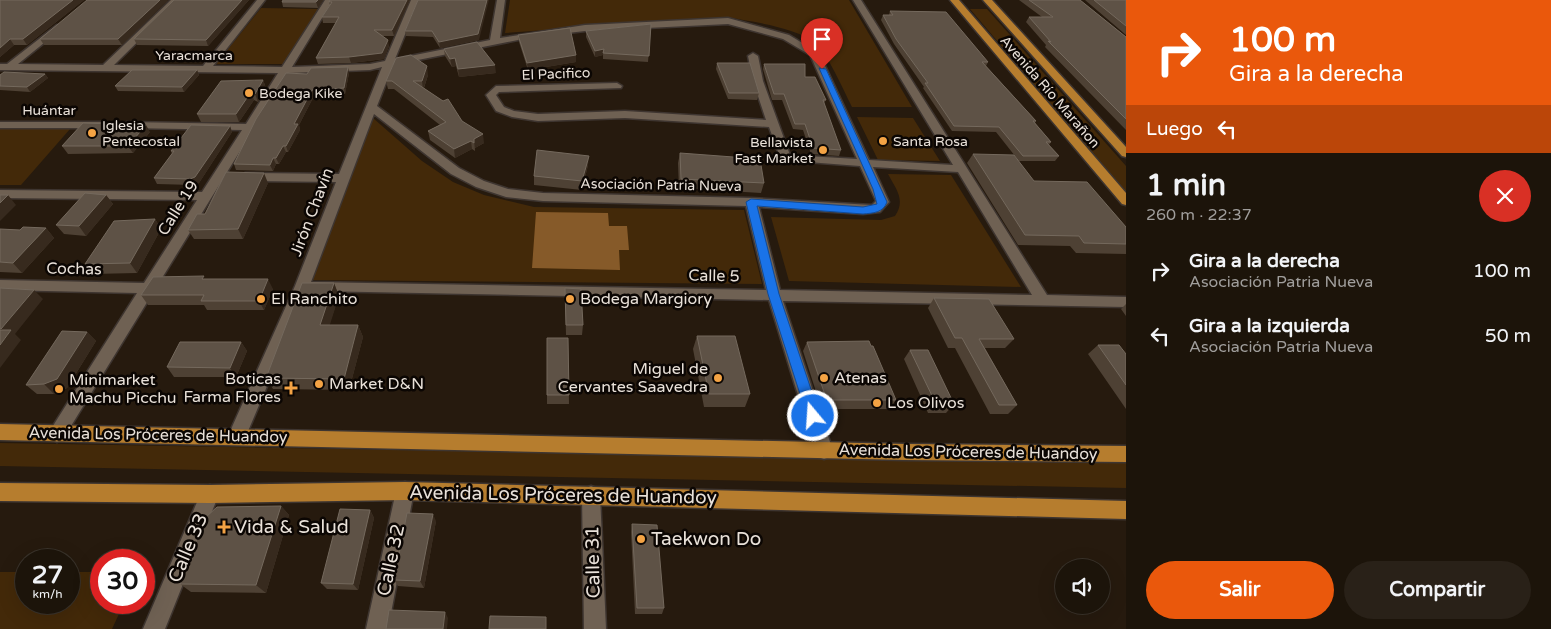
<!DOCTYPE html>
<html lang="es">
<meta charset="utf-8">
<style>
body{margin:0;font-family:"Varela Round",sans-serif;background:#292118;color:#f1f3f6;height:100vh;display:flex;flex-direction:column;font-size:19px;white-space:nowrap}
*{box-sizing:border-box;margin:0}
p{font-size:16px;color:#a09e9c}
.icon{flex:none;width:28px;height:28px;fill:none;stroke:currentColor;stroke-width:2;stroke-linecap:round;stroke-linejoin:round}
.map{position:relative;flex:1;overflow:hidden}
.panel{display:flex;flex-direction:column;background:#1c140a;width:425px}
.panel>*{flex:none}
.guide{background:#ea580c;color:#fff;overflow:hidden}
.fabs{position:absolute;left:1055px;top:559px;display:grid;gap:10px}
.fabs a{display:grid;place-items:center;width:55px;height:55px;border-radius:50%;background:#1c140a;box-shadow:0 5px 20px #0002,0 0 0 1px #3a332b;font-size:25px}
.speed{position:absolute;left:15px;top:549px;display:flex;gap:10px;font-size:25px;font-weight:700;text-align:center}
.speed>*{display:grid;place-content:center;width:65px;height:65px;border-radius:50%;background:#1c140a;box-shadow:0 5px 20px #0002,0 0 0 1px #3a332b;line-height:1}
.speed small{font-size:12px;font-weight:400}
.speed .limit{border:8px solid #d22;background:#fff;color:#111}
.pin{position:absolute;display:grid;place-items:center;width:42px;height:42px;color:#fff;margin:-51px -21px;border-radius:50% 50% 50% 0;rotate:-45deg;box-shadow:0 0 5px #0007}
.pin .icon{rotate:45deg}
.me{position:absolute;width:55px;margin:-28px;rotate:342deg;stroke-linejoin:round;filter:drop-shadow(0 0 4px #0008)}
.turn{display:flex;align-items:center;gap:18px;height:105px;padding:0 20px;font-size:22px}
.turn .icon{width:65px;height:65px;stroke-width:2.5}
.turn b{display:block;font-size:35px;line-height:42px}
.then{display:flex;align-items:center;height:48px;padding:0 20px;background:#0003;gap:10px;font-size:19px}
.round{display:grid;place-items:center;flex:none;width:52px;height:52px;border-radius:26px;background:#292118}
.head{display:flex;align-items:center;justify-content:space-between;height:85px;padding:0 20px}
h1{font-size:30px;font-weight:700;line-height:38px}
.action{display:flex;gap:10px;margin-top:auto;padding:10px 20px}
.action a{flex:1;height:58px;border-radius:30px;background:#ea580c;color:#fff;font-size:20px;font-weight:700;line-height:58px;text-align:center}
.action a+a{background:#292118;color:#f1f3f6}
ul{padding:0;list-style:none}
li{display:flex;align-items:center;gap:15px;height:65px;padding:0 20px}
li div{flex:1}
li b{display:block;font-size:19px}
li em{font-style:normal}
main{display:flex;flex:1;min-height:0}
.map>svg:first-child{display:block}
.green{fill:#432909}
.water{fill:#865a29}
.lines{fill:none;stroke-linecap:round;stroke-linejoin:round}
.minor-casing{stroke:#3e3530;stroke-width:3}
.major-casing{stroke:#3e3530;stroke-width:3}
.minor{fill:#6f6153;fill-rule:evenodd}
.major{fill:#b67d2e;fill-rule:evenodd}
.wall{fill:#4e4134}
.shaded-wall{fill:#372a1e}
.building{fill:#5e5246;stroke:#74695d}
.route{fill:#1a73e8;stroke:#114b97}
.poi-dot{fill:#f4a344;stroke:#0b0603;stroke-width:2}
.labels{text-anchor:middle;dominant-baseline:central;stroke-width:5;stroke-linejoin:round;paint-order:stroke}
.far-street-label{font-size:14px;fill:#e9e1d9;stroke:#0b0603}
.far-poi-label{font-size:14px;fill:#e9e1d9;stroke:#0b0603;text-anchor:start}
.street-label{font-size:16px;fill:#e9e1d9;stroke:#0b0603}
.poi-label{font-size:16px;fill:#e9e1d9;stroke:#0b0603;text-anchor:start}
.near-street-label{font-size:19px;fill:#e9e1d9;stroke:#0b0603}
.near-poi-label{font-size:19px;fill:#e9e1d9;stroke:#0b0603;text-anchor:start}
</style>
<main>
<div class="map">
<svg width="1126" height="629" viewBox="0 0 1126 629">
<rect width="100%" height="100%" fill="#261a0e"/>
<path class="green" d="M510,0H849L912,107H852C846,95 825,49 816,43C795,27 753,22 727,17L505,33Z
M261,8L319,9L284,64H216Z
M970,9H987L1126,166V193Z
M857,117L913,118L940,161L878,160Z
M373,118L422,161L453,182L484,195L534,207L744,210L762,284L306,280Z
M0,128L70,129L21,185H0Z
M888,174L951,175L1021,287L789,281L771,217L881,220L895,216C906,200 896,189 888,174Z
M0,443L1126,463V488L0,466Z
M0,572H26V602H69V572H101V602L124,603L112,629H0Z"/>
<path class="water" d="M536,212L608,213L609,226H627L629,250H619L620,270L532,268Z"/>
<g class="lines">
<defs>
<path id="minor" d="M171,0H180L114,65L203,66L257,0H265L213,66L282,67L325,0H333L292,67L370,64L385,61L411,0H419L395,59L490,40L497,0H505L500,38L585,25L728,18L789,35L819,53L869,160L953,165L853,0H861L1047,295L1126,297V307L783,301L833,451L830,457L824,459L818,457L815,451L769,300L315,291L309,287L246,436L243,441L237,444L231,441L228,436L295,286L336,182L245,181L239,177L245,173L339,174L382,67L370,70L288,73L63,439L57,442L51,439L48,434L51,429L137,293L0,290V280L144,283L197,200L0,198V190L202,192L242,130L127,128L121,125L127,122L246,124L278,73L0,70V64H7L57,25L60,26V30L18,64L103,65ZM728,24L783,39L810,55L857,159L790,155L763,81L758,56L753,53L748,56L753,81L766,120L625,111L538,114L514,111L504,107L496,95L499,92L621,88L622,86L617,83L496,86L486,95L496,111L512,117L538,121L625,118L769,127L781,160L860,166L876,201L872,205L751,198L543,193L508,189L484,181L459,168L377,106L393,65L533,37L585,31ZM374,114L451,174L476,187L506,197L543,201L746,206L766,290L311,282ZM873,167L958,172L1032,295L780,290L759,207L863,214L880,212L889,202Z
M0,122H101L107,125L101,128H0Z
M405,482L412,485L414,491L388,629H366L396,491L398,485Z
M210,485L217,488L219,494L165,629H143L203,488Z
M591,486L598,489L600,495L606,629H584L582,495L584,489Z"/>
<path id="major" d="M950,0H959L1126,193V205L1122,204Z
M983,0H992L1126,147V157L1122,156Z
M0,424L905,444L1126,446V462L905,460L0,440Z
M405,482L1126,501V519L405,500L210,503L0,501V483L210,485Z"/>
</defs>
<use href="#minor" class="minor-casing"/>
<use href="#major" class="major-casing"/>
<use href="#minor" class="minor"/>
<use href="#major" class="major"/>
</g>
<path class="wall" d="M0,0H84L27,45H14L0,57Z
M168,0L122,45H44L40,39Z
M174,0H249L208,46L137,45L134,39Z
M283,0H323L318,8L283,7L282,2Z
M410,0L394,36H382L389,46L384,59L351,63L318,64L316,58L336,23H323L322,17L330,5L329,2Z
M418,0L479,40L440,48L433,37L406,36L405,31Z
M1019,0H1080L1126,37V130L1045,47L1046,45L1026,22L1029,17H1042Z
M1085,0H1126V35Z
M890,11L988,62L986,66L1036,121L1035,123L1051,142L1049,145L1059,156L1055,161H1019L996,132L952,131L923,88L924,87L894,44L881,20L883,15H889Z
M651,24L648,62L603,59V55L595,57L586,37V31Z
M518,35L576,62L528,70L519,42Z
M444,49L496,73L459,77L456,66L452,67L445,56Z
M717,63L759,93L757,100L728,99L716,69Z
M764,64L805,77L826,100L824,103L841,150L839,156L811,154L803,130L793,129L782,100H772L763,69Z
M197,70L199,75L184,92L118,91L115,86Z
M349,73L345,94L314,96L299,125L300,130L288,152H286L279,164H276L273,171L236,170L234,164L307,74Z
M45,74L48,78L30,92L0,90V75Z
M428,75L424,88L462,121L484,143L475,148V151L472,149L455,158L430,140L428,131L440,125L394,89H388L386,81Z
M263,80L266,88L258,102L254,100L239,122H201L197,114Z
M230,126L232,132L199,183L193,185L157,184L154,178L172,154L171,151Z
M150,132L133,153L68,154L62,146Z
M680,153L764,183L761,193L679,188L678,163Z
M973,154L1034,181L1126,227V254L1076,253L1070,246L1018,245L967,163Z
M588,165L582,190L534,185V176Z
M268,183L243,239H194L188,230Z
M106,195L113,204L86,236L64,234L56,225Z
M155,219L161,229L137,273L93,274L85,264Z
M46,228L54,238L22,273L0,272V229L20,230Z
M205,279L273,289L264,310H207L204,305H148L141,295Z
M334,283L339,296L329,325H358L363,337L349,390L273,389L266,378Z
M565,298L583,325L582,335H566Z
M934,298L1014,339L1005,348H985L1017,405L1008,414H990L955,348H948L928,308Z
M1126,304V316L1121,309Z
M87,332L96,341L67,388L54,394H37L26,385Z
M697,336L750,394L745,407H704L693,349Z
M568,338L569,404H547V395Z
M241,342L247,351L236,377H174L167,367Z
M807,342L896,400L889,409H826L820,404L803,351Z
M1098,345L1126,354V409L1088,354Z
M910,350L954,404L946,413H928L904,359Z
M281,506L289,515L266,593L191,592L180,584Z
M370,510L374,518L358,590L327,589L321,583Z
M436,521L424,588L398,586L394,580Z
M632,524L664,608L662,614H635L631,532Z"/>
<path class="shaded-wall" d="M73,0H84L27,45L23,39Z
M160,0H168L122,45L118,39Z
M242,0H249L208,46L206,40Z
M318,0H323L318,8L316,2Z
M407,0H410L394,36L392,30Z
M487,0H489L479,40L440,48L439,42Z
M10,39L14,45L0,57V48Z
M388,40L389,46L384,59L351,63L349,57Z
M604,49L603,55L595,57V51Z
M576,55V62L528,70L527,63Z
M455,58L456,66L452,67L450,59Z
M495,65L496,73L459,77L458,69Z
M427,66L428,75L423,90L422,81Z
M348,67L349,73L345,94L344,88Z
M197,70L199,75L184,92L182,87Z
M45,74L48,78L30,92L27,87Z
M263,80L266,88L258,102L255,94Z
M312,90L314,96L299,125L300,130L288,152L286,146L294,124Z
M251,92L254,100L239,122L236,114Z
M146,125L150,132L133,153L128,146Z
M230,126L232,132L199,183L193,185L190,179Z
M483,134L484,143L475,148V151L474,139Z
M471,141L472,149L455,158L454,149Z
M283,146L286,152L279,164L276,158Z
M589,156L588,165L582,190V181Z
M273,158L276,164L273,171L270,165Z
M264,173L268,183L243,239L238,229Z
M8,195L16,205L0,221V203Z
M106,195L113,204L86,236L79,226Z
M155,219L161,229L137,273L130,263Z
M46,228L54,238L22,273L13,263Z
M268,279L273,289L264,310L259,301Z
M334,283L339,296L326,337L320,325Z
M34,290L43,299L15,334L21,340L0,368V345L8,335L1,329Z
M358,325L363,337L349,390L344,379Z
M87,332L96,341L67,388L54,394L44,384Z
M241,342L247,351L236,377L230,368Z
M281,506L289,515L266,593L256,585Z
M370,510L374,518L358,590L353,584Z
M433,514L436,521L424,588L420,581Z
M445,612L448,618L447,629H443Z"/>
<path class="building" d="M0,0H73L23,39H10L0,48Z
M87,0H160L118,39H40Z
M174,0H242L206,40L134,39Z
M283,0H318L316,2H282Z
M330,0H407L392,30H374L388,40L382,53L349,57L316,58L339,17H322L332,2H329Z
M418,0H487L478,34L439,42L432,31H405Z
M1029,0H1080L1126,37V119L1048,41L1051,42L1029,17H1053Z
M1094,0H1126V26Z
M890,11L946,12L988,62H982L1036,121H1033L1051,142H1046L1059,156H1023L999,127L954,126L925,83H928L896,39L883,15H893Z
M651,24L649,56L603,53L604,49L595,51L586,31Z
M570,28L576,55L527,63L518,35Z
M477,42L495,65L458,69L455,58L450,59L444,49Z
M411,55L427,66L422,81H413L443,101L448,99L462,121L483,134L474,139V143L471,141L454,149L428,131L446,122L392,81H386L396,58Z
M717,63H750L759,93H729Z
M764,64H805V77H815L826,100H823L841,150L813,148L805,124H795L784,94H774Z
M348,67L344,88L312,90L294,124H298L286,146H283L276,158H273L270,165L234,164L256,119L286,73L307,74L311,68Z
M132,70H197L182,87L115,86Z
M4,72L45,74L27,87L0,86V75Z
M263,80L255,94L251,92L236,114H197L221,81Z
M83,123L146,125L128,146H62Z
M191,125L230,126L195,177L190,179L154,178L174,151H171Z
M537,150L589,156L582,181L534,176Z
M680,153L760,159L764,183L681,179Z
M973,154L1014,155L1034,181L1087,182L1126,227V244L1084,243L1079,236L1025,235Z
M226,172L264,173L238,229L188,230L197,214H205Z
M85,193L106,195L79,226L56,225Z
M0,195H8L0,203Z
M155,219L130,263L85,264L114,221Z
M23,227L46,228L13,263L0,262V229L20,230Z
M204,276L202,279H268L259,301H201L204,295H141L153,277Z
M302,283H334L320,325H358L344,379L266,378Z
M0,288L34,290L1,329H0Z
M565,288L581,289L583,325H566Z
M934,298L989,299L1014,339H979L1017,405H999L962,338H955Z
M0,330H11L0,345Z
M62,331L87,332L57,379L44,384L26,385Z
M697,336H735L750,394H709Z
M547,338H568L569,395H547Z
M869,341L871,346H873L896,400H831L825,395L807,342Z
M180,342H241L230,368L167,367Z
M1098,345H1119L1126,354V385Z
M910,350H928L954,404H936Z
M281,506L256,585L180,584L205,518L217,507Z
M340,509L370,510L353,584L321,583Z
M407,513L433,514L420,581L394,580Z
M632,524L657,525L664,608H637Z
M389,610L445,612L443,629H386Z
M490,616L546,617V629H489Z"/>
<path class="route" d="M819,68L826,69L887,202C883,213 873,213 863,214L757,206L779,294L820,416L818,420H809L807,416L768,294L746,202L751,199L863,207L877,204L873,189Z"/>
<g class="poi-dot">
<circle cx="249" cy="93" r="5"/>
<circle cx="92" cy="133" r="5"/>
<circle cx="883" cy="141" r="5"/>
<circle cx="823" cy="150" r="5"/>
<circle cx="261" cy="299" r="5"/>
<circle cx="570" cy="299" r="5"/>
<circle cx="718" cy="378" r="5"/>
<circle cx="824" cy="378" r="5"/>
<circle cx="319" cy="384" r="5"/>
<path d="M288.5 380.5h5v5h5v5h-5v5h-5v-5h-5v-5h5z"/>
<circle cx="59" cy="389" r="5"/>
<circle cx="877" cy="403" r="5"/>
<path d="M221.5 519.5h5v5h5v5h-5v5h-5v-5h-5v-5h5z"/>
<circle cx="641" cy="539" r="5"/>
</g>
<g class="labels">
<g class="far-street-label">
<text x="194" y="55">Yaracmarca</text>
<text transform="translate(556 74) rotate(-2)">El Pacifico</text>
<text transform="translate(1050 92) rotate(49)">Avenida Río Marañon</text>
<text x="49" y="110">Huántar</text>
<text transform="translate(661 185) rotate(1)">Asociación Patria Nueva</text>
</g>
<g class="far-poi-label">
<text x="259" y="93">Bodega Kike</text>
<text x="102" y="125">Iglesia<tspan x="102" dy="16">Pentecostal</tspan></text>
<text x="893" y="141">Santa Rosa</text>
<text x="813" y="142" text-anchor="end">Bellavista<tspan x="813" dy="16">Fast Market</tspan></text>
</g>
<g class="street-label">
<text transform="translate(178 208) rotate(-58)">Calle 19</text>
<text transform="translate(312 212) rotate(-69)">Jirón Chavín</text>
<text transform="translate(74 269) rotate(1)">Cochas</text>
<text transform="translate(714 276) rotate(1)">Calle 5</text>
<text transform="translate(158 435) rotate(1)">Avenida Los Próceres de Huandoy</text>
<text transform="translate(968 452) rotate(1)">Avenida Los Próceres de Huandoy</text>
</g>
<g class="poi-label">
<text x="271" y="299">El Ranchito</text>
<text x="580" y="299">Bodega Margiory</text>
<text x="708" y="369" text-anchor="end">Miguel de<tspan x="708" dy="18">Cervantes Saavedra</tspan></text>
<text x="834" y="378">Atenas</text>
<text x="281" y="379" text-anchor="end">Boticas<tspan x="281" dy="18">Farma Flores</tspan></text>
<text x="69" y="380">Minimarket<tspan x="69" dy="18">Machu Picchu</tspan></text>
<text x="329" y="384">Market D&amp;N</text>
<text x="887" y="403">Los Olivos</text>
</g>
<g class="near-street-label">
<text transform="translate(563 495) rotate(1)">Avenida Los Próceres de Huandoy</text>
<text transform="translate(188 548) rotate(-67)">Calle 33</text>
<text transform="translate(391 560) rotate(-78)">Calle 32</text>
<text transform="translate(593 562) rotate(-91)">Calle 31</text>
</g>
<g class="near-poi-label">
<text x="234" y="527">Vida &amp; Salud</text>
<text x="651" y="539">Taekwon Do</text>
</g>
</g>
</svg>
<div class="fabs">
<a><svg class="icon" aria-label="sound" viewBox="0 0 24 24"><path d="M4 9h4l5-4v14l-5-4H4zM17 9q2 3 0 6"/></svg></a>
</div>
<div class="speed"><div>27<small>km/h</small></div><div class="limit">30</div></div>
<div class="pin" style="left:822px;top:69px;background:#d93025"><svg class="icon" aria-label="arrive" viewBox="0 0 24 24"><path d="M6 21V4h12l-3 4 3 4H6"/></svg></div>
<svg class="me" style="left:813px;top:416px" viewBox="-20 -20 40 40"><circle r="17" fill="#1a73e8" stroke="#fff" stroke-width="3"/><path d="M0-11L8 9 0 5-8 9z" fill="#fff"/></svg>
</div>
<section class="panel">
<div class="guide">
<div class="turn"><svg class="icon" aria-label="right" viewBox="0 0 24 24"><path d="M7 20v-9h11M14 6l5 5-5 5"/></svg><div><b>100 m</b>Gira a la derecha</div></div>
<div class="then">Luego<svg class="icon" aria-label="left" viewBox="0 0 24 24"><path d="M17 20v-9H6M10 6l-5 5 5 5"/></svg></div>
</div>
<div class="head"><div><h1>1 min</h1><p>260 m · 22:37</p></div><a class="round" style="background:#d93025;color:#fff"><svg class="icon" aria-label="close" viewBox="0 0 24 24"><path d="M6 6l12 12M18 6L6 18"/></svg></a></div>
<ul>
<li><svg class="icon" aria-label="right" viewBox="0 0 24 24"><path d="M7 20v-9h11M14 6l5 5-5 5"/></svg><div><b>Gira a la derecha</b><p>Asociación Patria Nueva</p></div><em>100 m</em></li>
<li><svg class="icon" aria-label="left" viewBox="0 0 24 24"><path d="M17 20v-9H6M10 6l-5 5 5 5"/></svg><div><b>Gira a la izquierda</b><p>Asociación Patria Nueva</p></div><em>50 m</em></li>
</ul>
<div class="action"><a>Salir</a><a>Compartir</a></div>
</section>
</main>
